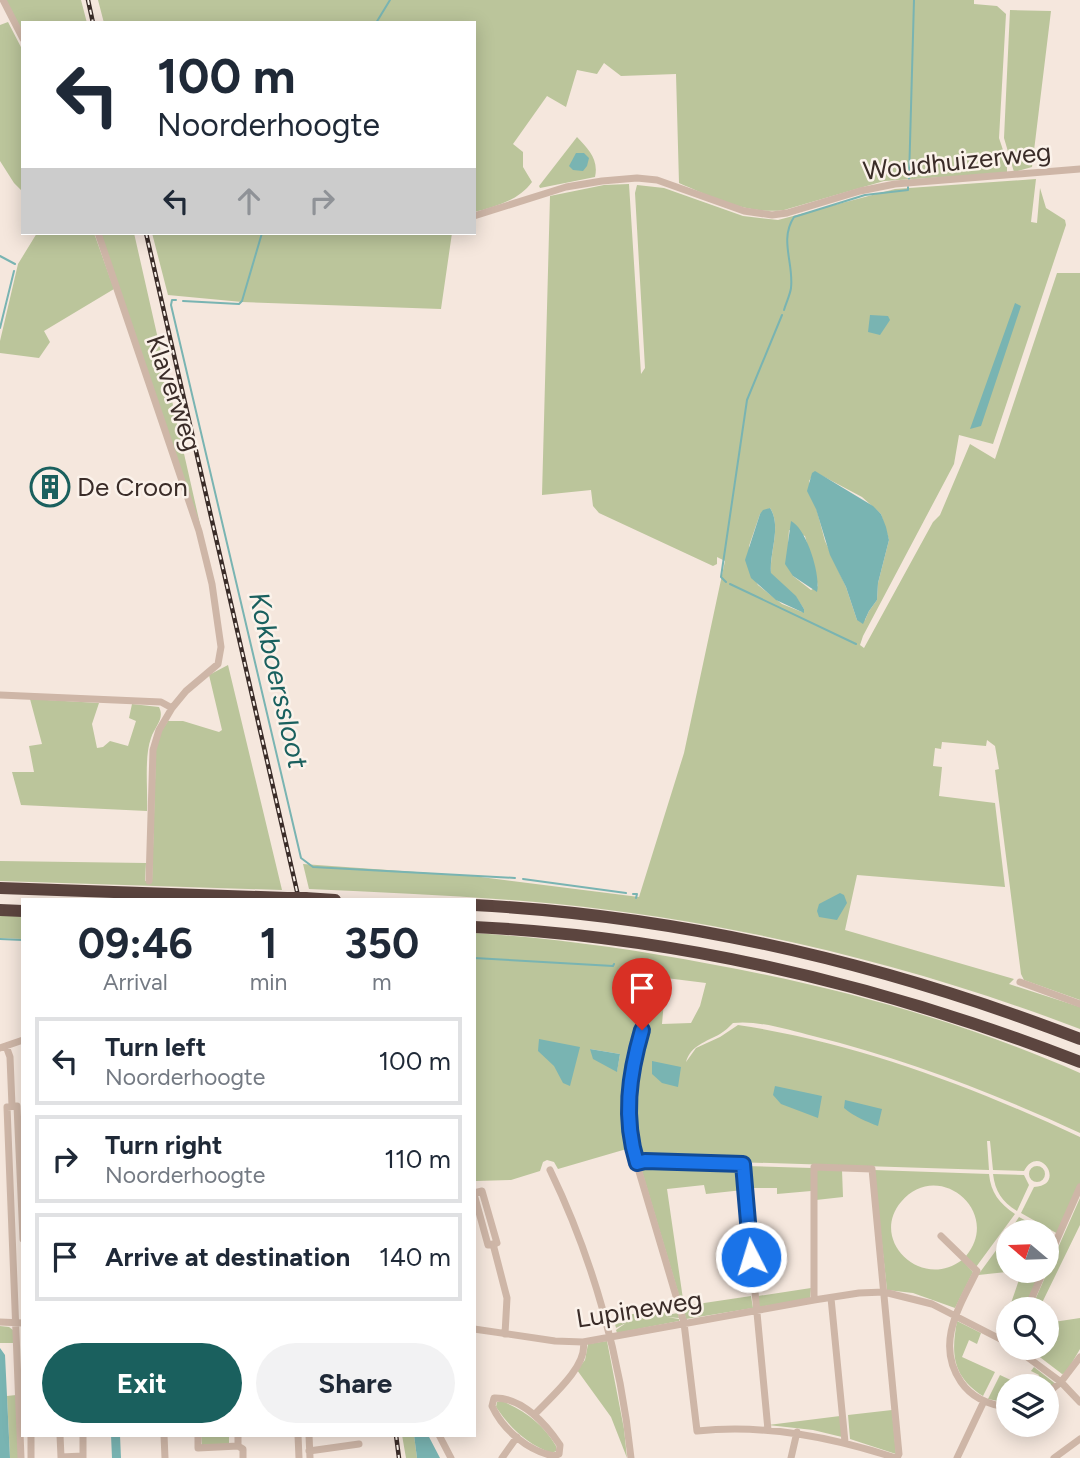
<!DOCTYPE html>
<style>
body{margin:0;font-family:Figtree,sans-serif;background:#f2f2f3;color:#1f2937;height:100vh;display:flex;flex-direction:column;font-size:26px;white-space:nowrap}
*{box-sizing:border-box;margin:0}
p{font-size:23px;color:#747a83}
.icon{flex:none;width:38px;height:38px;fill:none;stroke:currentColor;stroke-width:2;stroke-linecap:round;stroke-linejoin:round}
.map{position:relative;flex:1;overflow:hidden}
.drawer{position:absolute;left:21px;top:898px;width:455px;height:539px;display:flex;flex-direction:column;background:#fff;border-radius:0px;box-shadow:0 4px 18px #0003}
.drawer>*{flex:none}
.top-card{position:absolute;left:21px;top:21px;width:455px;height:214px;border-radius:0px;box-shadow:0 4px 18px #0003;background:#fff;color:#1f2937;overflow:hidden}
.needle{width:46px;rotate:289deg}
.fabs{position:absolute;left:996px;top:1220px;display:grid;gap:14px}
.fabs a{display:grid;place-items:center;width:63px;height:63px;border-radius:50%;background:#fff;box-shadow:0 4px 18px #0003;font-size:35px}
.pin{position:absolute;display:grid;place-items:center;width:60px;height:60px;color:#fff;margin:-72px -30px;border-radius:50% 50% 50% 0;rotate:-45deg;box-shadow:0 0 7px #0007}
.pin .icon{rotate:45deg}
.me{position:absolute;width:77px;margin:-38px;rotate:355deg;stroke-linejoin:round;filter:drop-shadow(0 0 5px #0008)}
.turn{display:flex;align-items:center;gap:24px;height:147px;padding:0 21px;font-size:32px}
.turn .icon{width:91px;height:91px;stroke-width:2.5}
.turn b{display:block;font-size:49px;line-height:60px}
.lanes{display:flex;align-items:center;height:66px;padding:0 21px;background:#0003;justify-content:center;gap:35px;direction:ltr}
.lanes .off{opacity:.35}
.eta{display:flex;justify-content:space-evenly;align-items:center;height:119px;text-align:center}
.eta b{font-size:42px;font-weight:700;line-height:49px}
.primary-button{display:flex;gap:14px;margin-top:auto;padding:14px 21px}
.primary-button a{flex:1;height:80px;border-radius:42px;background:#1a605e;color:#fff;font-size:28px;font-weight:700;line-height:80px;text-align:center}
.primary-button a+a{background:#f2f2f3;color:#1f2937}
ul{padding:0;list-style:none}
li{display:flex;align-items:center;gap:21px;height:88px;margin:0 14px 10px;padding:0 7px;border:4px solid #e0e1e3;border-radius:0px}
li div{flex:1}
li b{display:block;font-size:26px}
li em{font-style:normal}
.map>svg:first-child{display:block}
.green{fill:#bbc59b;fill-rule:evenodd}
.water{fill:#79b4b2}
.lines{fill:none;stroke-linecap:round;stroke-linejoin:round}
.stream{stroke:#79b4b2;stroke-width:2}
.street{stroke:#ceb6a7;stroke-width:7}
.highway{stroke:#5c453f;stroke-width:12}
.rail-casing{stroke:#3a2c28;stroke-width:4.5}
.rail{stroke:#fbf2ea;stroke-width:2;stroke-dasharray:5;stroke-linecap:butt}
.highway-bridge{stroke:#5c453f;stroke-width:12}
.route-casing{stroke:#114b97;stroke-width:18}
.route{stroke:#1a73e8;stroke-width:12}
.labels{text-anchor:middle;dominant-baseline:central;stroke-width:5;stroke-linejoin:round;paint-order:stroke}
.street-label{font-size:26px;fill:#3a2c28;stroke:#fbf2ea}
.poi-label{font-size:26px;fill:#3a2c28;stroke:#fbf2ea;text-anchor:start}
.water-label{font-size:28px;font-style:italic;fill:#1a605e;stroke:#fbf2ea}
</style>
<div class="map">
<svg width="1080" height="1458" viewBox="0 0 1080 1458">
<rect width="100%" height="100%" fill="#f5e7dd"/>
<path class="green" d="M6,0H81L87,23H23V33Z
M98,0H974V4L997,6L1006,14L999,138L1007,162V173L884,181L784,210C749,215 711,197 679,183L676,74L621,76L604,63L597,74L577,70L566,107L547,96L513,144L523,152V167L532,182C519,200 496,207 474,212V23H104Z
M1010,10L1051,11L1032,167L1014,172L1004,138Z
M8,22L23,51V192L14,183L0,161V25Z
M577,137C588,149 599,159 595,177L540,188L539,186Z
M1036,179L1031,222L1037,223L1040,188L1046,208L1065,220L1066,225L993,444L959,435L954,464L863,636L860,645L864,648L933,522L940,515L970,444L995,459L1057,273H1080V1000L1024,980L1021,974L995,770L999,769L995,746L987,740L986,746L942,742L941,749L935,748L933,766L942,767L939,796L995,803L1005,887L857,875L845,930L1014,979L1009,984L1080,1007V1029C913,965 735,922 557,904C474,896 391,893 309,889L303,864L473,876L639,897L684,753L725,561L717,557V564L713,566L599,513L593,506L591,490L542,495L550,196L604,185L629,184L641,374L645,368L635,193L637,185L664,188L743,216L778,220L895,189ZM815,472L862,497L881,514L889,540L878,583L877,600L869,611L865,620H857L846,587L825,541L809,481ZM770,508C782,526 769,553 771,574L796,597L804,609L802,612L782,604L758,585L755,580L749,546L760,514ZM789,530L805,536L818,586L811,590L793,576L788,545Z
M37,233H94L114,289L44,331L50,342L39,358L0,353V341L18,264Z
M107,233H134L202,533L101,234Z
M152,233H452L441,309L242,302L168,295Z
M228,665L282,890L0,881V861L146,863L145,881H152L156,748L160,733L168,721H183L219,732L222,730L209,675Z
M30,699L99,703L92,724L97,748L103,747L110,741L128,746L136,721L129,718L132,704L159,707C165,719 155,726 151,738C144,757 148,790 147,811L21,805L12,772H34L29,746L42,744Z
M0,916H23V939L0,938Z
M474,933C554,938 632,949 710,964C837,987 962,1021 1080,1073V1133C994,1093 905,1059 813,1036C789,1030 758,1020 733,1023C729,1027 725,1031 720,1034C706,1042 691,1045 686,1062L696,1048L720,1037L738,1025C857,1043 971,1086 1080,1137V1184L1058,1234L1021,1213L1034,1187C1067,1186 1040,1142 1024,1171L993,1170L990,1141H987L989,1170L639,1159C624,1108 636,1055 651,1007L647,1004C629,1047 619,1101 630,1148L558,1169L554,1162L547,1160L543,1162L540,1171L511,1180L476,1181V1171L474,1170ZM666,978L706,983L700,1006L691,1023L662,1024ZM590,1049L620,1054L617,1071L607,1065Z
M644,1164L740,1167L743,1190L706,1194L704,1185L667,1189L684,1306L751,1296L753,1308L686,1319L641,1168Z
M745,1166L812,1168L811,1191L777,1194V1188H748Z
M1029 1174a8 8 0 1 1 16 0a8 8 0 1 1-16 0Z
M817,1169L842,1170L843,1197L816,1200Z
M874,1170L989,1174C991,1193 999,1203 1015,1214L976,1267L966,1256C1003,1211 937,1158 901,1202C869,1240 921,1291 962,1260L973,1272L955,1308L913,1293L887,1290Z
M993,1174L1024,1175L1029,1185L1017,1211C1002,1202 995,1191 993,1174Z
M1080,1198V1225L1039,1309H1031Z
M1019,1217L1056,1237L1047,1259L1046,1232H1009Z
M1008,1234V1270L1016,1271L978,1275Z
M1022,1271H1042L1025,1309H1009Z
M811,1288L810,1299L759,1307L758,1296Z
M664,1310L666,1315L678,1313L679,1318L667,1317L679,1319V1321L617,1333L616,1330L626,1323L616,1328L615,1324L626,1322L625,1315Z
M1080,1318V1349L1066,1373L1062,1374L1028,1348H1046L1047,1323Z
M957,1321L981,1333L977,1344L969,1340L962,1357L995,1372L983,1396C952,1376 951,1354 957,1321Z
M0,1326L9,1327L13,1330V1343H0Z
M607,1341L624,1429L627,1458L611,1417L577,1370L585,1360L588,1344Z
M1034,1367L1057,1385L1047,1393L1046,1386H1034L1039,1375L1031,1371Z
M1000,1375L1023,1386H1008V1403L988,1399Z
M16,1395L19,1458H10L7,1396Z
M502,1401C525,1411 543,1424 556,1446V1451L552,1453C527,1444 511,1429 496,1407L497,1402Z
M892,1410L896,1454L850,1439L848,1415Z
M840,1416L842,1437L813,1430L768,1425Z
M201,1435H229V1444L202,1445Z
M402,1435H414L417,1458H406Z"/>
<path class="water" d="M576,153H584L589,158L587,166L583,171L573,170L569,166Z
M1015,303L1021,306L981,426L970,429Z
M870,315L888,316L890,320L880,335L868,332Z
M815,471L873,506L881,514L886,527L889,540L878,583L877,600L869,611L863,624L857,620L846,587L830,555L816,509L807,491L812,473Z
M770,508C782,526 769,553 771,573L796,596L804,609V613L776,600L751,578L745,560L760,514L763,510Z
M791,521C807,529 821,576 817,592L793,576L785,564Z
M840,893L844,895L847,903L837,920L819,917L817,911L819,904Z
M539,1039L580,1047L570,1086L563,1083L554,1066L538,1051Z
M590,1049L620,1054L617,1072L593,1059Z
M652,1061L681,1067L678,1087L662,1083L652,1074Z
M775,1086L822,1096L818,1118L781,1104L773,1095Z
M845,1100L882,1109L878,1126C865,1121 855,1117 844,1108Z
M0,1348L5,1355L10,1458H0Z
M111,1435H120L121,1458H112Z
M414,1435H428L440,1458H417Z"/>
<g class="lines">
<path class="stream" d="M376,23L390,0
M909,179L914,0
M0,256L15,264
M176,300H172L171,305L301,858L313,867L515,878
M183,301L239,304L242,301L262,233
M784,310C786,303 790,295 791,288C794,263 779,240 794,217L865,195L908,190V187
M0,328L14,271
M726,582L721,577L747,400L782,315
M730,584L856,644
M523,879L626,893
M633,894H637L636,898
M0,939L23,940
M474,958L613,966L614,964"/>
<path class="street" d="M3,0L23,39
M474,216L566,187L602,181L637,178L657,180L744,211L772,215L787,213L860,191L895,184L1080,169
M98,233L199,531L212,584L221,647L218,664L186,691L172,708L159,730L153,750L149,881
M0,695L161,702L172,708
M1020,982L1080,1004
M642,1030C630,1075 627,1101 632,1148L684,1323L697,1431C766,1424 831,1437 896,1458
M6,1046L10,1057L12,1106
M0,1048L23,1040
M637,1163L645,1161L743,1164L768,1430
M550,1170C593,1259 621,1359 631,1458
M474,1193L482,1191L497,1243L493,1244
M474,1194L488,1245L493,1244L507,1298L505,1334
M941,1236L977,1271C959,1307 935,1344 961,1382C972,1398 989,1405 1008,1407
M1046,1264L1080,1187
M831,1298L845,1442
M814,1300V1167L872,1169L899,1454L897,1458
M1027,1309L1044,1270
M0,1322L23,1323
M474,1329L555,1341L583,1342L814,1300L859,1293L884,1292L932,1304L1008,1343
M1015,1348L1061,1382L1080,1402
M1046,1394L1061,1382L1080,1357
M494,1398C522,1397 546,1424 560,1445L559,1454L554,1456C528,1451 503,1430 492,1406Z
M534,1415C550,1398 589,1365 583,1342
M31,1435V1458
M60,1435L61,1457L83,1456
M83,1435V1458
M164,1435L165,1458
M198,1435V1448L238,1446
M238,1435V1446L243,1449V1458
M298,1435L299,1458
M309,1435L310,1458
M439,1435L451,1458
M309,1451L359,1444
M21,1458L7,1107L17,1106L23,1239
M502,1458L517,1437
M791,1458L797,1432
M957,1458L984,1401
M1054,1458L1080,1439"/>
<path class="highway" d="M0,888L287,898
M305,898L335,900
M474,905C683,916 886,964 1080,1039
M0,910L23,911
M474,927C682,937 887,987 1080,1062"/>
<defs>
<path id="rail" d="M88,0L93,23
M146,233L299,900
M396,1435L399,1458"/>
</defs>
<use href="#rail" class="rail-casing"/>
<use href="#rail" class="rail"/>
<path class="highway-bridge" d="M287,898H305"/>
</g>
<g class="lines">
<defs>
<path id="route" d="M642,1030C629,1075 623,1118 637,1163L645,1161L743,1164L751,1257"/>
</defs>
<use href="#route" class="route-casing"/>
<use href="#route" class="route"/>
</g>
<defs>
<symbol id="building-ring" viewBox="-11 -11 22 22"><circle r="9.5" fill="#fbf2ea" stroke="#1a605e" stroke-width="1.5"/><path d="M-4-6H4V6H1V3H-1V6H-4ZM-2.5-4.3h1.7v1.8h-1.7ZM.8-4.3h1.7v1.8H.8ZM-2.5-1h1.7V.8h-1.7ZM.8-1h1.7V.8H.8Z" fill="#1a605e"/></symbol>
</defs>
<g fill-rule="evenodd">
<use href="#building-ring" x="28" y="465" width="44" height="44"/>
</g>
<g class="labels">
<g class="street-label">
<text transform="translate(957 161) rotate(-6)">Woudhuizerweg</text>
<text transform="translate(174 393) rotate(71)">Klaverweg</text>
<text transform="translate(639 1309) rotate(-9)">Lupineweg</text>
</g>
<g class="poi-label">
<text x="77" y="487">De Croon</text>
</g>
<g class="water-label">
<text transform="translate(279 680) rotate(77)">Kokboerssloot</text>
</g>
</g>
</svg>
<div class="fabs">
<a><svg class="needle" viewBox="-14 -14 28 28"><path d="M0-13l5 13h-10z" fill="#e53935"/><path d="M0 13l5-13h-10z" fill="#747a83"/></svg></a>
<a><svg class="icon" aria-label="search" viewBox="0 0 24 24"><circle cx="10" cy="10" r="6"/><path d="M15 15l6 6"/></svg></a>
<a><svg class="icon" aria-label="layers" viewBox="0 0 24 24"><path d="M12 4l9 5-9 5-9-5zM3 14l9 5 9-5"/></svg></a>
</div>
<div class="pin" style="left:642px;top:1030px;background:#d93025"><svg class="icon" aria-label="arrive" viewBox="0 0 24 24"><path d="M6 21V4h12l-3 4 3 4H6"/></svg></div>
<svg class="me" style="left:751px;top:1257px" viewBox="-20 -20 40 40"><circle r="17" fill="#1a73e8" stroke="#fff" stroke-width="3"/><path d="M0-11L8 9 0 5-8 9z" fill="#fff"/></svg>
<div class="top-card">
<div class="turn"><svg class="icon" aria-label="left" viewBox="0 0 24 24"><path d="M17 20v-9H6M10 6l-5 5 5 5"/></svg><div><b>100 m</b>Noorderhoogte</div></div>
<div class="lanes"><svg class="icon" aria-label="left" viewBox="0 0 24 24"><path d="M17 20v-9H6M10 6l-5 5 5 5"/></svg><svg class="icon off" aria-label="ahead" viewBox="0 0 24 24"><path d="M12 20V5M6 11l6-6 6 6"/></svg><svg class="icon off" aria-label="right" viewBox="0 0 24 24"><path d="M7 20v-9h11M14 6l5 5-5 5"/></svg></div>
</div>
<section class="drawer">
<div class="eta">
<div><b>09:46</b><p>Arrival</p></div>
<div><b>1</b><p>min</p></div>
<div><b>350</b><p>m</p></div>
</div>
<ul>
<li><svg class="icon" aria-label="left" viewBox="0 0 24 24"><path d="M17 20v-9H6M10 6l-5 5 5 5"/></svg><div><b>Turn left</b><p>Noorderhoogte</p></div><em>100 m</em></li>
<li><svg class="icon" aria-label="right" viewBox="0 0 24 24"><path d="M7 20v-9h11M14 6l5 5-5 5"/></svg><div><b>Turn right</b><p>Noorderhoogte</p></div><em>110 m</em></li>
<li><svg class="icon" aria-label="arrive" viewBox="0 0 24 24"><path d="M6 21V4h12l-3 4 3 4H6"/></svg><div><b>Arrive at destination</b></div><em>140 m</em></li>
</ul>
<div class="primary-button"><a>Exit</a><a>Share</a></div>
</section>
</div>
